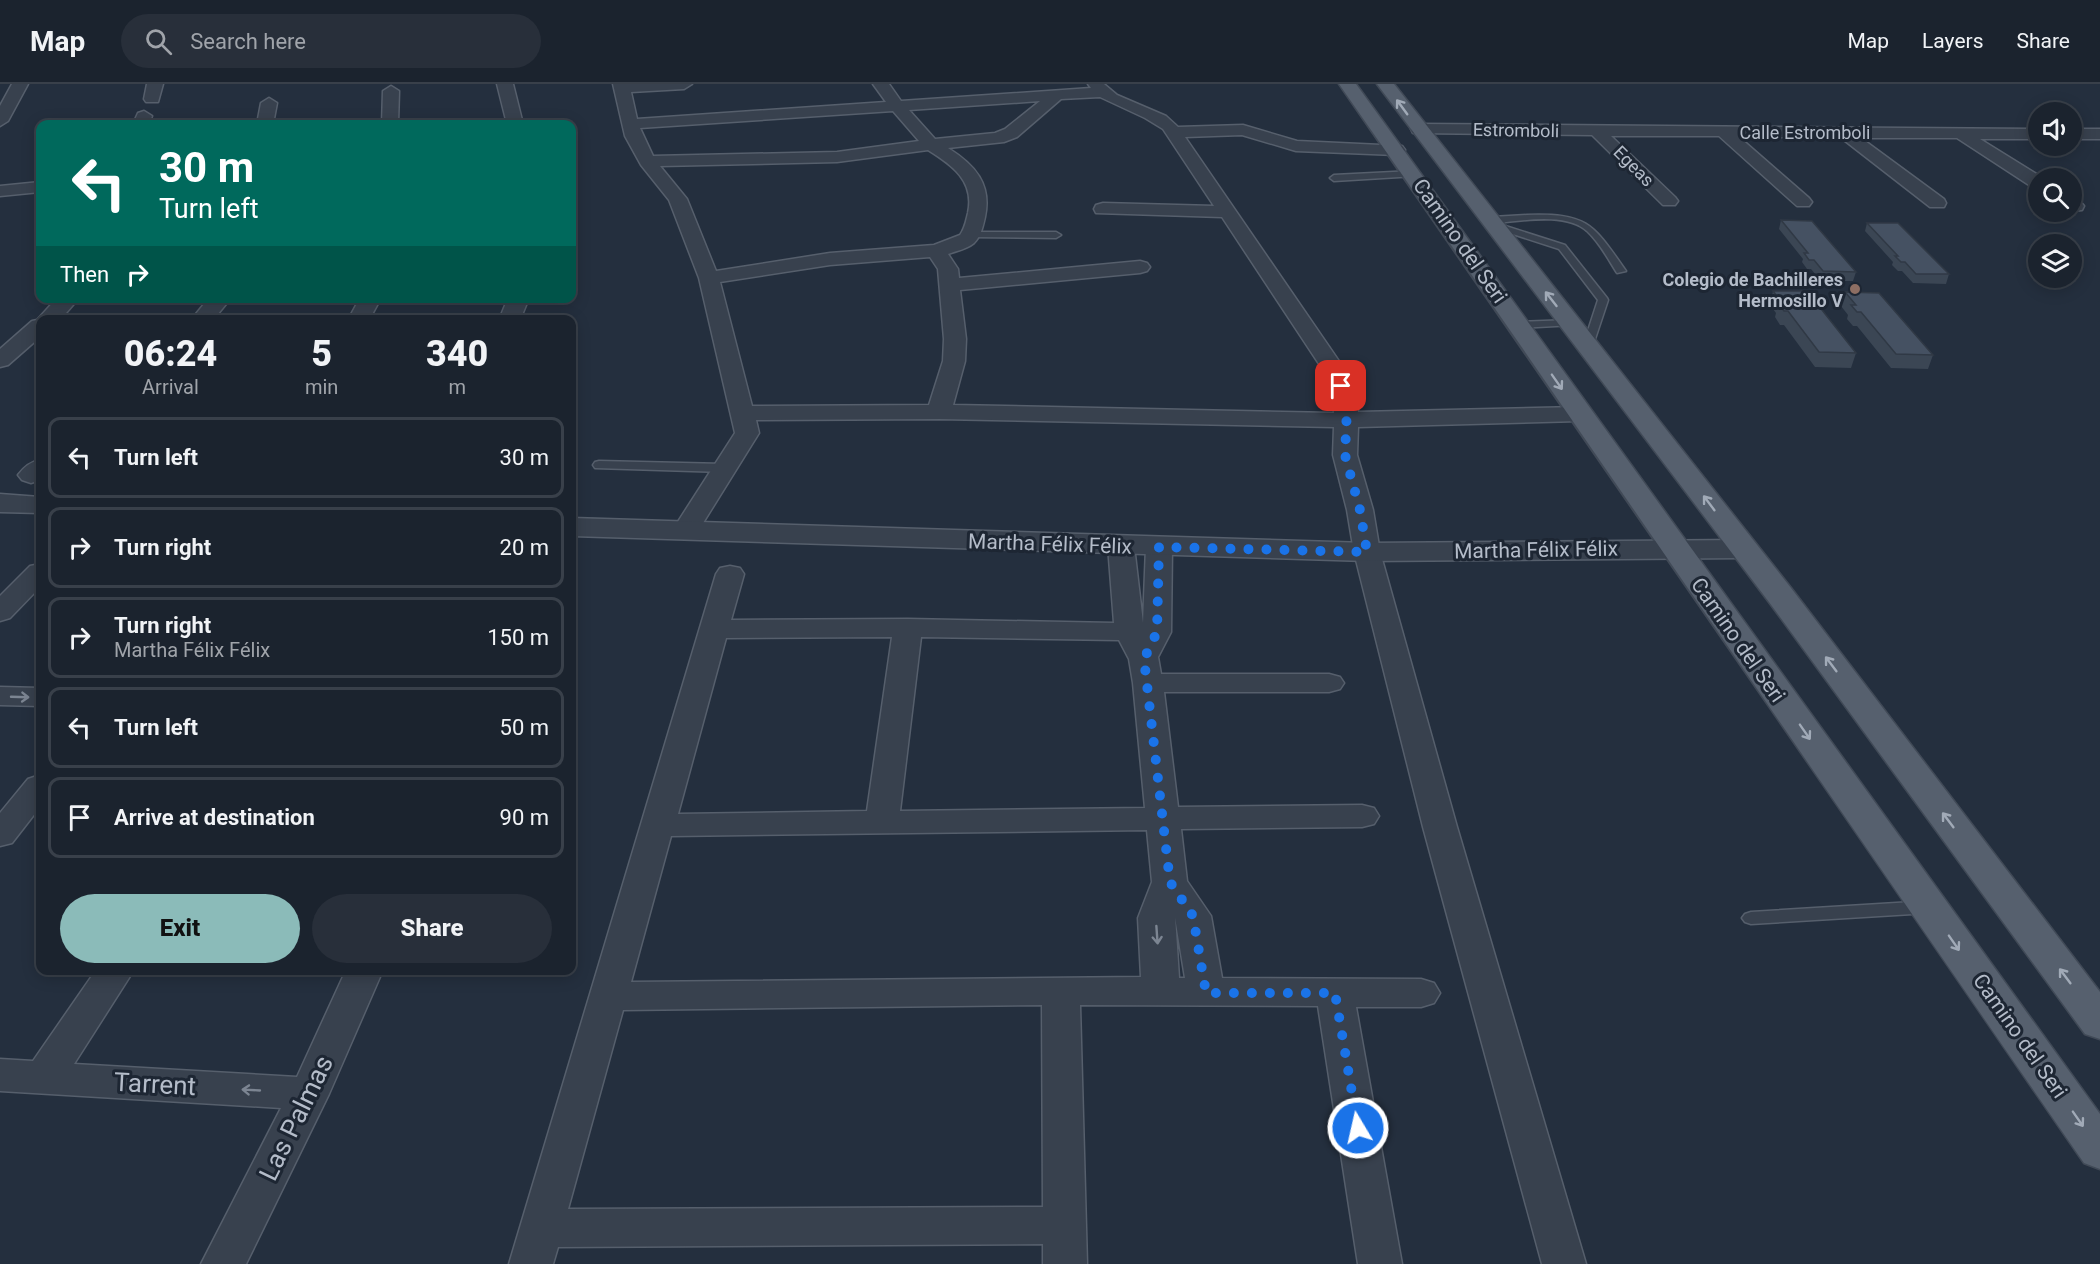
<!DOCTYPE html>
<meta charset="utf-8">
<style>
body{margin:0;font-family:Roboto,sans-serif;background:#282f3a;color:#f1f3f6;height:100vh;display:flex;flex-direction:column;font-size:22px;white-space:nowrap}
*{box-sizing:border-box;margin:0}
p{font-size:20px;color:#a0a4aa}
.icon{flex:none;width:33px;height:33px;fill:none;stroke:currentColor;stroke-width:2;stroke-linecap:round;stroke-linejoin:round}
.map{position:relative;flex:1;overflow:hidden}
.side{position:absolute;left:36px;top:231px;width:540px;height:660px;display:flex;flex-direction:column;background:#1b232e;border-radius:12px;box-shadow:0 3px 15px #0003,0 0 0 2px #39404a}
.side>*{flex:none}
.banner{position:absolute;left:36px;top:36px;width:540px;height:183px;border-radius:12px;box-shadow:0 3px 15px #0003,0 0 0 2px #39404a;background:#00695c;color:#fff;overflow:hidden}
.fabs{position:absolute;left:2028px;top:18px;display:grid;gap:12px}
.fabs a{display:grid;place-items:center;width:54px;height:54px;border-radius:50%;background:#1b232e;box-shadow:0 3px 15px #0003,0 0 0 2px #39404a;font-size:30px}
.pin{position:absolute;display:grid;place-items:center;width:51px;height:51px;color:#fff;margin:-26px;border-radius:12px;box-shadow:0 3px 9px #0006}
.me{position:absolute;width:66px;margin:-33px;rotate:351deg;stroke-linejoin:round;filter:drop-shadow(0 0 4px #0008)}
.turn{display:flex;align-items:center;gap:21px;height:126px;padding:0 24px;font-size:27px}
.turn .icon{width:78px;height:78px;stroke-width:2.5}
.turn b{display:block;font-size:42px;line-height:51px}
.then{display:flex;align-items:center;height:57px;padding:0 24px;background:#0003;gap:12px;font-size:22px}
.eta{display:flex;justify-content:space-evenly;align-items:center;height:102px;text-align:center}
.eta b{font-size:36px;font-weight:800;line-height:42px}
.cta{display:flex;gap:12px;margin-top:auto;padding:12px 24px}
.cta a{flex:1;height:69px;border-radius:36px;background:#8bbbb9;color:#111;font-size:24px;font-weight:800;line-height:69px;text-align:center}
.cta a+a{background:#282f3a;color:#f1f3f6}
ul{padding:0;list-style:none}
li{display:flex;align-items:center;gap:18px;height:81px;margin:0 12px 9px;padding:0 12px;border:3px solid #39404a;border-radius:12px}
li div{flex:1}
li b{display:block;font-size:22px}
li em{font-style:normal}
header{display:flex;align-items:center;gap:36px;box-sizing:border-box;height:84px;padding:0 30px;background:#1b232e;border-bottom:2px solid #39404a}
header strong{font-size:28px}
nav{display:flex;gap:33px;margin-inline-start:auto;font-size:21px}
.search{width:420px;height:54px;background:#282f3a;display:flex;align-items:center;gap:15px;box-sizing:border-box;padding:0 21px;border-radius:33px;color:#a0a4aa;font-size:22px}
.map>svg:first-child{display:block}
.lines{fill:none;stroke-linecap:round;stroke-linejoin:round}
.service-casing{stroke:#565f6c;stroke-width:3}
.minor-casing{stroke:#565f6c;stroke-width:3}
.tertiary-casing{stroke:#565f6c;stroke-width:3}
.primary-casing{stroke:#414a57;stroke-width:3}
.service{fill:#38414e;fill-rule:evenodd}
.minor{fill:#38414e;fill-rule:evenodd}
.tertiary{fill:#38414e;fill-rule:evenodd}
.primary{fill:#56606e;fill-rule:evenodd}
.wall{fill:#3b4654}
.building{fill:#455162;stroke:#303945;stroke-width:1.5}
.oneway{stroke:#a1aab7}
.oneway2{stroke:#7c8592}
.route{stroke:#1a73e8;stroke-width:10;stroke-dasharray:0 18}
.education-dot{fill:#8d6e63;stroke:#1d2633;stroke-width:2}
.labels{text-anchor:middle;dominant-baseline:central;stroke-width:6;stroke-linejoin:round;paint-order:stroke}
.far-street-label{font-size:18px;fill:#b4bcc9;stroke:#1d2633}
.far-poi-label{font-size:18px;font-weight:bold;fill:#b4bcc9;stroke:#1d2633;text-anchor:end}
.street-label{font-size:21px;fill:#b4bcc9;stroke:#1d2633}
.near-street-label{font-size:26px;fill:#b4bcc9;stroke:#1d2633}
</style>
<header>
<strong>Map</strong>
<div class="search"><svg class="icon" aria-label="search" viewBox="0 0 24 24"><circle cx="10" cy="10" r="6"/><path d="M15 15l6 6"/></svg>Search here</div>
<nav><a>Map</a><a>Layers</a><a>Share</a></nav>
</header>
<div class="map">
<svg width="2100" height="1180" viewBox="0 0 2100 1180">
<rect width="100%" height="100%" fill="#242f3e"/>
<g class="lines">
<defs>
<path id="service" d="M1413,87L1417,90L1416,92L1334,97L1330,94L1334,91Z
M1527,131C1588,129 1593,140 1626,187L1617,189C1608,175 1600,159 1587,147C1565,128 1522,137 1496,139L1565,161L1607,214L1608,216L1592,264H1584L1583,262L1598,216L1559,165L1491,143L1489,141L1492,139L1487,136L1492,133Z
M968,148H1056L1061,151L1056,154L971,153L966,150Z
M1570,236L1574,237V241L1517,244L1512,241L1517,238Z
M599,377L724,380L730,384L724,388L595,384L593,381L595,378Z
M1929,817L1935,819L1938,823L1935,827L1929,829L1751,840L1745,838L1742,834L1745,830L1751,828Z"/>
<path id="minor" d="M12,0H28L8,37L0,42V22Z
M147,0H163L158,18H146L144,15Z
M497,0H513L523,40H507Z
M613,0H692L684,5L631,8L637,35L886,18L873,0H889L901,17L1091,4L1088,0H1104L1117,11L1166,32L1178,43L1243,41L1297,57L1402,62L1405,66L1402,70L1396,71L1296,67L1242,51L1185,53L1343,283L1357,313L1358,328L1579,323L1587,325L1591,330L1587,335L1579,337L1358,343L1357,371L1373,426L1380,468L1457,743L1586,1180H1542L1423,743L1354,468L1347,426L1333,371L1334,343L939,335L756,336L759,349L698,447L694,453L685,455L676,453L672,447L735,349L699,194L669,116L641,81L625,52ZM1100,13L1145,34L1163,45L1214,122L1103,119L1096,121L1094,125L1096,129L1222,133L1321,283L1333,313L1334,329L953,321L965,277L966,255L960,206L1140,189L1147,187L1150,183L1147,179L1140,177L959,194L958,185L948,170C956,167 967,165 974,159C981,152 983,142 985,133C992,100 975,81 948,64L1004,58L1017,53L1061,15ZM1040,17L1005,45L995,49L935,55L909,26ZM893,27L919,57L837,68L653,72L640,44ZM928,66C952,81 975,97 968,129C966,137 965,144 960,151L934,161L830,169L716,187L687,115L660,82L837,78ZM930,173L938,185L944,255L943,277L929,321L752,322L720,198L830,181Z
M391,2L399,7L398,40H382L383,7Z
M269,14L277,19L273,40H257L261,19Z
M144,27L152,32L149,40H133L138,29Z
M1419,40L2038,45V55H1980L2043,94H2038V104L2032,103L1957,54H1861L1944,115L1946,119L1944,123H1930L1840,53H1739L1809,114L1812,118L1809,122H1797L1719,52H1611L1675,113L1678,117L1675,121H1663L1592,51L1413,49L1411,45L1413,41Z
M2072,45H2100V55H2072Z
M40,98V108L0,112V102Z
M2072,114L2079,116L2084,122L2082,126L2072,127Z
M57,214H79L60,236H40V253L8,281L0,283V265L32,237L37,236Z
M209,214H231L213,236H191Z
M360,214H381L369,236H348Z
M508,214H529L520,236H499Z
M40,376V396L31,399L22,396L18,391C24,383 30,378 40,376Z
M1121,454L1130,456L1134,462L1143,539L1146,463L1150,457L1159,455L1168,457L1172,463L1171,548L1158,573L1161,590H1329L1340,593L1344,599L1340,605L1329,608H1164L1178,723L1362,721L1374,724L1379,732L1374,740L1362,743L1181,745L1187,797L1211,832L1222,894L1421,895L1434,899L1440,909L1434,919L1421,923H1356L1402,1180H1358L1318,922L1080,921L1087,1180H1043V1160L558,1163L553,1180H509L716,490L720,484L730,482L740,484L744,490L731,536L908,535L1114,539L1108,462L1112,456ZM892,553L867,727L678,730L726,554ZM921,553L1119,556L1129,575L1133,599L1145,724L900,727ZM1147,746L1152,798L1138,834L1141,893L631,898L671,752ZM1175,832V833L1185,894H1179ZM1042,921L1043,1123L568,1125L623,926Z
M40,480V503L10,534L0,537V512L30,482Z
M0,603L40,604V622L0,621Z
M40,691V723L12,759L0,762V729L28,695Z
M96,886H134L74,980L297,993L346,886H383L329,1010L246,1180H201L281,1024L0,1007V975L33,977Z"/>
<path id="tertiary" d="M0,410L40,413V429L0,428Z
M572,434L1367,459L1744,456L1754,459L1759,465L1754,471L1744,474L1367,477L572,452Z"/>
<path id="primary" d="M1339,0H1356L2100,1030V1085L2084,1079C1835,720 1589,358 1339,0Z
M1377,0H1394L1791,504L2100,908V955L2085,950L1769,518Z"/>
</defs>
<use href="#service" class="service-casing"/>
<use href="#minor" class="minor-casing"/>
<use href="#tertiary" class="tertiary-casing"/>
<use href="#primary" class="primary-casing"/>
<use href="#service" class="service"/>
<use href="#minor" class="minor"/>
<use href="#tertiary" class="tertiary"/>
<use href="#primary" class="primary"/>
</g>
<path class="wall" d="M1781,136L1856,188L1853,197H1821L1811,185H1807L1802,178L1803,175L1779,145Z
M1867,139L1949,190L1946,200L1913,199L1902,187H1898L1892,181L1893,178L1865,147Z
M1773,207L1856,269L1851,284L1815,283L1784,241H1780L1775,233L1776,229L1770,221Z
M1845,208L1933,271L1928,285L1891,284L1857,242H1853L1847,235L1848,231L1841,222Z"/>
<path class="building" d="M1781,136L1812,137L1856,188L1823,187L1814,176H1809L1804,169H1808Z
M1867,139H1898L1949,190H1916L1905,178H1901L1895,172H1898Z
M1773,207H1807L1856,269L1819,268L1788,227H1784L1778,219L1783,220Z
M1845,208L1879,209L1933,271L1896,270L1861,228H1857L1851,221H1856Z"/>
<defs><path id="oneway-shaft" d="M-6 0H5M1.5-3L5.5 0L1.5 3" fill="none" stroke-width="1.6" stroke-linecap="round" stroke-linejoin="round" transform="scale(1.5)"/></defs>
<g class="oneway">
<use href="#oneway-shaft" transform="translate(1402 23) rotate(-126)"/>
<use href="#oneway-shaft" transform="translate(1551 215) rotate(-128)"/>
<use href="#oneway-shaft" transform="translate(1557 298) rotate(55)"/>
<use href="#oneway-shaft" transform="translate(1709 419) rotate(-127)"/>
<use href="#oneway-shaft" transform="translate(1831 580) rotate(-127)"/>
<use href="#oneway-shaft" transform="translate(1805 648) rotate(55)"/>
<use href="#oneway-shaft" transform="translate(1948 736) rotate(-127)"/>
<use href="#oneway-shaft" transform="translate(1954 859) rotate(55)"/>
<use href="#oneway-shaft" transform="translate(2065 892) rotate(-127)"/>
<use href="#oneway-shaft" transform="translate(2078 1035) rotate(55)"/>
</g>
<g class="oneway2">
<use href="#oneway-shaft" transform="translate(20 613) rotate(2)"/>
<use href="#oneway-shaft" transform="translate(1157 851) rotate(86)"/>
<use href="#oneway-shaft" transform="translate(251 1006) rotate(-177)"/>
</g>
<g class="lines">
<path class="route" d="M1341,302L1347,324L1345,371L1360,426L1367,468L1159,463L1157,548L1144,575L1170,798L1193,832L1206,909H1335L1358,1044"/>
</g>
<circle class="education-dot" cx="1855" cy="205" r="6"/>
<g class="labels">
<g class="far-street-label">
<text transform="translate(1516 46) rotate(1)">Estromboli</text>
<text x="1805" y="48">Calle Estromboli</text>
<text transform="translate(1634 82) rotate(45)">Egeas</text>
</g>
<g class="far-poi-label">
<text x="1843" y="195">Colegio de Bachilleres<tspan x="1843" dy="21">Hermosillo V</tspan></text>
</g>
<g class="street-label">
<text transform="translate(1460 157) rotate(55)">Camino del Seri</text>
<text transform="translate(1050 460) rotate(2)">Martha Félix Félix</text>
<text transform="translate(1536 466) rotate(-1)">Martha Félix Félix</text>
<text transform="translate(1738 556) rotate(55)">Camino del Seri</text>
<text transform="translate(2020 952) rotate(55)">Camino del Seri</text>
</g>
<g class="near-street-label">
<text transform="translate(155 1000) rotate(3)">Tarrent</text>
<text transform="translate(296 1034) rotate(-64)">Las Palmas</text>
</g>
</g>
</svg>
<div class="fabs">
<a><svg class="icon" aria-label="sound" viewBox="0 0 24 24"><path d="M4 9h4l5-4v14l-5-4H4zM17 9q2 3 0 6"/></svg></a>
<a><svg class="icon" aria-label="search" viewBox="0 0 24 24"><circle cx="10" cy="10" r="6"/><path d="M15 15l6 6"/></svg></a>
<a><svg class="icon" aria-label="layers" viewBox="0 0 24 24"><path d="M12 4l9 5-9 5-9-5zM3 14l9 5 9-5"/></svg></a>
</div>
<div class="pin" style="left:1341px;top:302px;background:#d93025"><svg class="icon" aria-label="arrive" viewBox="0 0 24 24"><path d="M6 21V4h12l-3 4 3 4H6"/></svg></div>
<svg class="me" style="left:1358px;top:1044px" viewBox="-20 -20 40 40"><circle r="17" fill="#1a73e8" stroke="#fff" stroke-width="3"/><path d="M0-11L8 9 0 5-8 9z" fill="#fff"/></svg>
<div class="banner">
<div class="turn"><svg class="icon" aria-label="left" viewBox="0 0 24 24"><path d="M17 20v-9H6M10 6l-5 5 5 5"/></svg><div><b>30 m</b>Turn left</div></div>
<div class="then">Then<svg class="icon" aria-label="right" viewBox="0 0 24 24"><path d="M7 20v-9h11M14 6l5 5-5 5"/></svg></div>
</div>
<section class="side">
<div class="eta">
<div><b>06:24</b><p>Arrival</p></div>
<div><b>5</b><p>min</p></div>
<div><b>340</b><p>m</p></div>
</div>
<ul>
<li><svg class="icon" aria-label="left" viewBox="0 0 24 24"><path d="M17 20v-9H6M10 6l-5 5 5 5"/></svg><div><b>Turn left</b></div><em>30 m</em></li>
<li><svg class="icon" aria-label="right" viewBox="0 0 24 24"><path d="M7 20v-9h11M14 6l5 5-5 5"/></svg><div><b>Turn right</b></div><em>20 m</em></li>
<li><svg class="icon" aria-label="right" viewBox="0 0 24 24"><path d="M7 20v-9h11M14 6l5 5-5 5"/></svg><div><b>Turn right</b><p>Martha Félix Félix</p></div><em>150 m</em></li>
<li><svg class="icon" aria-label="left" viewBox="0 0 24 24"><path d="M17 20v-9H6M10 6l-5 5 5 5"/></svg><div><b>Turn left</b></div><em>50 m</em></li>
<li><svg class="icon" aria-label="arrive" viewBox="0 0 24 24"><path d="M6 21V4h12l-3 4 3 4H6"/></svg><div><b>Arrive at destination</b></div><em>90 m</em></li>
</ul>
<div class="cta"><a>Exit</a><a>Share</a></div>
</section>
</div>
